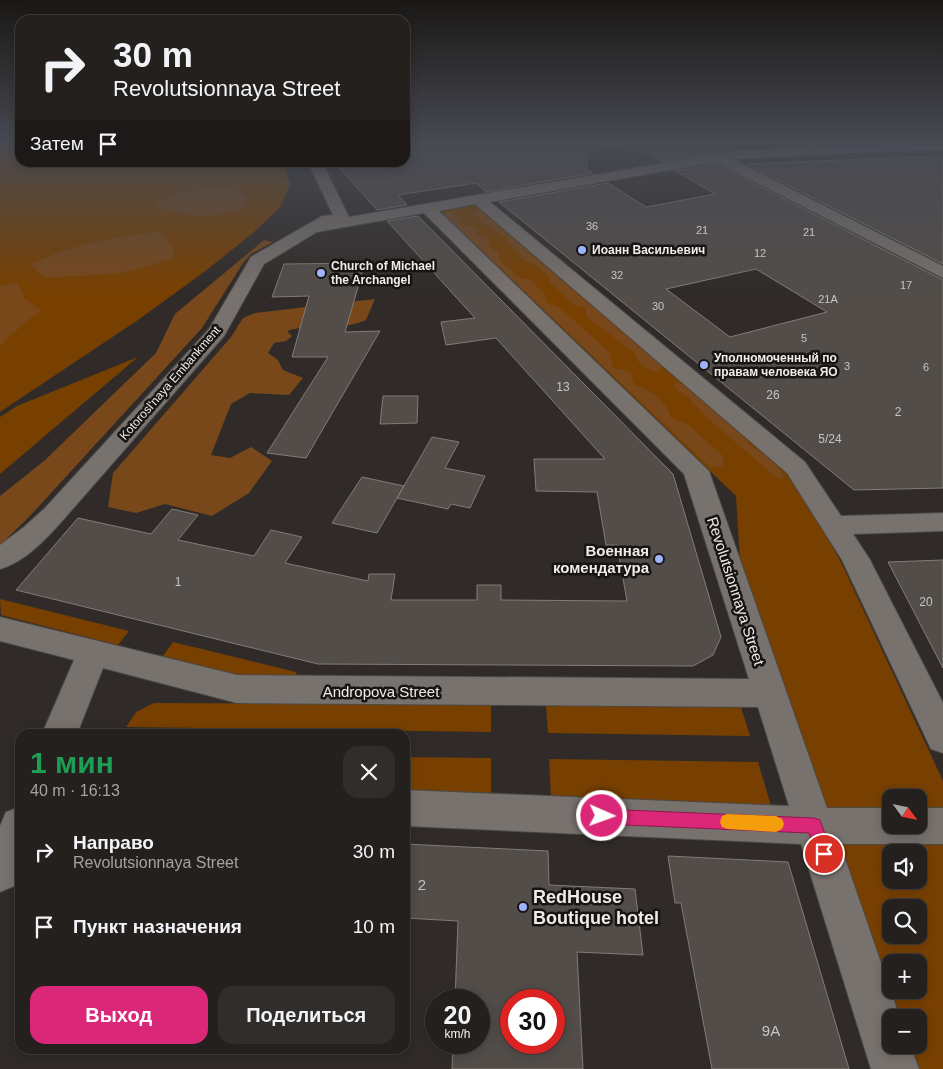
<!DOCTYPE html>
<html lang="ru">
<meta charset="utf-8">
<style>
body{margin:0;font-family:Arial,sans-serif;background:#302d2b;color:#f1f3f6;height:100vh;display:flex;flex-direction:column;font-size:19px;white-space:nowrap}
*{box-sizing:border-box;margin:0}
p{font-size:16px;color:#a3a3a4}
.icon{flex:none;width:28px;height:28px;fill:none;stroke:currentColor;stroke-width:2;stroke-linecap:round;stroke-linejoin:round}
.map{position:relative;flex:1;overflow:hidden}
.drawer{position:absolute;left:15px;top:729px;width:395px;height:325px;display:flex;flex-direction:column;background:#24201e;border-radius:15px;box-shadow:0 2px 12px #0003,0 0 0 1px #413e3c}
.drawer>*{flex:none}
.guide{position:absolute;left:15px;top:15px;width:395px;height:152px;border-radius:15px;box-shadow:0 2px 12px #0003,0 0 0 1px #413e3c;background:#24201e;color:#f1f3f6;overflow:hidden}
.needle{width:32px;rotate:123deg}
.controls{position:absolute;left:882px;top:789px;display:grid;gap:10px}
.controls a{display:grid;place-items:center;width:45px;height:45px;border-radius:10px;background:#24201e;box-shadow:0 2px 12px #0003,0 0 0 1px #413e3c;font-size:25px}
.speed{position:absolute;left:425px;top:989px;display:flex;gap:10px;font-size:25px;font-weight:700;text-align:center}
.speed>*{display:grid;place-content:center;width:65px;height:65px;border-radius:50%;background:#24201e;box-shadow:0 2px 12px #0003,0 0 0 1px #413e3c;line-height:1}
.speed small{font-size:12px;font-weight:400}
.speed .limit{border:8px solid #d22;background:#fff;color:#111}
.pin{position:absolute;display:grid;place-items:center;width:42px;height:42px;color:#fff;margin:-21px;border:2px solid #fff;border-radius:50%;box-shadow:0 1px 5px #0007}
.me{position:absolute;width:55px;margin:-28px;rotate:92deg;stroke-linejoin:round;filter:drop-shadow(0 0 4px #0008)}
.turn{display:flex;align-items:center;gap:18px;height:105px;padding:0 15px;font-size:22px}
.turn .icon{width:65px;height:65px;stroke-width:2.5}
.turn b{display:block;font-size:35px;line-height:42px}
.then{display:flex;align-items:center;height:48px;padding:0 15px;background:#0003;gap:10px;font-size:19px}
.round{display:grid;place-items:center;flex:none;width:52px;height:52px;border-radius:15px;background:#302d2b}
.overview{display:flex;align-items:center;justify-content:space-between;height:85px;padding:0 15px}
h1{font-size:30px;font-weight:700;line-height:38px;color:#1e9e55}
.primary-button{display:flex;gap:10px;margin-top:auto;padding:10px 15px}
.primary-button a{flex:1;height:58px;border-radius:15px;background:#db2777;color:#fff;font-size:20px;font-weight:700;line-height:58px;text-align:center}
.primary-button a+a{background:#302d2b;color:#f1f3f6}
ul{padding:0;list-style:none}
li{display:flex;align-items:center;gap:15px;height:75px;padding:0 15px}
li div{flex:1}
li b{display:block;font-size:19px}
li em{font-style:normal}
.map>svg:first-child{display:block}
.green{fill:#784000;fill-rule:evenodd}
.forest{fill:#78481b}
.building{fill:#524d49;stroke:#827c77;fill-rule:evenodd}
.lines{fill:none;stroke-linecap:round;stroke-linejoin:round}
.minor-tunnel{stroke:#4d4845;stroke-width:15;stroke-dasharray:15 8;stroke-linecap:butt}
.minor-casing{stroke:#4c4844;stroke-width:2}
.major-casing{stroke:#4c4844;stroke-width:2}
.minor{fill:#78726e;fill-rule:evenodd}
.major{fill:#767da2;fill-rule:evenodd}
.route{fill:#db2777;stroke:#8e194d}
.slow{fill:#f59e0b}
.poi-dot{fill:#9fb3fd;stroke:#171413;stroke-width:2}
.labels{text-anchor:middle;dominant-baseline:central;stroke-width:5;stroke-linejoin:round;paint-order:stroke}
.far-number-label{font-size:11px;fill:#c8c4c2}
.far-poi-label{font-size:12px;font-weight:bold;fill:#f0ecea;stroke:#171413;text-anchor:start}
.far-street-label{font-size:12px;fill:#f0ecea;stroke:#171413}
.number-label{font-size:12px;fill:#c8c4c2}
.poi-label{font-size:15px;font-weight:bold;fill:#f0ecea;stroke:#171413;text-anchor:end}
.street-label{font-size:15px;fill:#f0ecea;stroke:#171413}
.near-number-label{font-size:15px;fill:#c8c4c2}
.near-poi-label{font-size:18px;font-weight:bold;fill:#f0ecea;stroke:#171413;text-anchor:start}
</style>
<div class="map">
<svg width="943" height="1069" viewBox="0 0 943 1069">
<rect width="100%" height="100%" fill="#302b28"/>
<path class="green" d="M0,142H20V162L284,163L290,185L280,207L253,233L204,272L138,320L0,412Z
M592,142H650L605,150Z
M474,204L788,467L841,562L943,781V1069H918L909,1045H919V1018L900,1017L740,561L736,496L440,210ZM891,798H919V825H891ZM891,852H919V880H891ZM891,908H919V935H891ZM891,962H919V990H891Z
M138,357L7,468L0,474V417L17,406Z
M0,599L129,631L118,645L1,615Z
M173,642L296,672L297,676H243L163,656Z
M154,703L491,705V732L126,727L136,712Z
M546,705L741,707L750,736L548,733Z
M405,757L491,758V794L405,790Z
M549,759L758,762L771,806L551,797Z"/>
<path class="forest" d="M233,188L246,196L247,206C217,221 184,217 153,206L182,191Z
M476,210L481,211L616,327L617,330L630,338L663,366L658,372C647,369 637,365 635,353L586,316V308L574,305L550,283V278L533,263L525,261L507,241L506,237L478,220L480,216L472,214Z
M446,212H454L453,215L461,218L463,225L473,226L478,230L476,236L485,237L490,241L488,247L499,252V260L520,278L530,280L545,294L547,303L559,307L609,352L613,368L631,372L634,385C651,390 666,400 671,418L686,423L723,456V467H710L444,215Z
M160,231L171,245L175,258L122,273L45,278L31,264C73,244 114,238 160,231Z
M264,240L273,242L251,254L243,263L202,328L30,516L0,545V496L44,461L156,353L175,314Z
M17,282L25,299L41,310L8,337L0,347V286Z
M375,299L366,320C340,332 314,322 287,331L292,336L286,341L274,343L268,353L278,360L283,370L303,378L289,395L250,393L231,404L211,455L230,458L251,447L272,461L249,493L212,516L165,504L136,513L108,507L113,473L231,337L243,318L255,313Z
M674,383L683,384L744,436C751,452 774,455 785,478H777L704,415L688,397L675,388Z"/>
<path class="building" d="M436,142H585L587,166L583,167L593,173L486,192L476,183L398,195L407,205L377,210L334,162H405V146Z
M705,143L719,151L661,162L643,151Z
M943,156V264L746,164L841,160Z
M716,164L943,280V488L854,490L499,202L608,183L646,207L715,194L676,171ZM756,269L827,312L730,337L666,289Z
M418,216L673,474L721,637L713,655L693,666L318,664L16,590L78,518L151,534L172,509L198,515L178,540L254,556L271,530L302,537L285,563L368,581L369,574H395L391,600H477V585H501V600L627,601L617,545H606L597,492L536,491L534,459H605L496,338L446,345L441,322L475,318L387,221Z
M365,263L345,332L380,331L306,458L267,453L328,357H292L309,296L272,297L284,264Z
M383,396H418L417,423L380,424Z
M432,437L459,442L445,468L485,476L470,508L451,504L448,509L397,498Z
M362,477L404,486L377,533L332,523Z
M943,560V668L888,562Z
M405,844L548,851L549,885L635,889L643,955L577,952L583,1069H452L453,1042H479V1000H455L458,921L405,918ZM511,1000H554V1042H511Z
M668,856L788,862L849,1069H712L681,903H675Z"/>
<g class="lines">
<path class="minor-tunnel" d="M939,157L943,159"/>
<defs>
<path id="minor" d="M870,145L877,149L875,152L732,159L943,266V278L716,162L490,202L805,462L841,516L943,513V531L853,534L869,558L943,703V753L931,749L842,560L787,473L475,204L439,211L709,471L827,808H891V825H919V808H943V844H840L900,1018H891V1045H910L919,1069H871L801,844L405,826V790L789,806L758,707L237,703L103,668L77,734H42L74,660L0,641V617L237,675L749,679L684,474L424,213L317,232L264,264L224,336L63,520C46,539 25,562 0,569V545L24,527L45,508L209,329L251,257L322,216L333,215L308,162H322L349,217L733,151Z
M20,807V872L14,886L0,892V826L6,812Z"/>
<path id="major" d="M784,142L846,144L943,142V150L846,152L790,146Z"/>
</defs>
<use href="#minor" class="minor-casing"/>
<use href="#major" class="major-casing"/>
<use href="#minor" class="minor"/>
<use href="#major" class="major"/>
</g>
<linearGradient id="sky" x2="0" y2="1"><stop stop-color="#1a1816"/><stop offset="0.49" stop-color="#484a53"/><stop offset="1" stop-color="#484a53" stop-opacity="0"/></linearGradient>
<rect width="943" height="292" fill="url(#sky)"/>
<path class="route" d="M602,809L814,818L820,820L832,854L829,860L824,862L818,860L809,833L602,824L596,822L594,816L596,811Z"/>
<path class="slow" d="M727,814L776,816L782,819L784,824L782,829L776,832L727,829L722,827L720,822L722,816Z"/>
<g class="poi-dot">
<circle cx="582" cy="250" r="5"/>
<circle cx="321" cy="273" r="5"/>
<circle cx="704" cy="365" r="5"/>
<circle cx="659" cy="559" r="5"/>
<circle cx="523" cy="907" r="5"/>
</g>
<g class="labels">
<g class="far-number-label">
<text x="592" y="226">36</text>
<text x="702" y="230">21</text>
<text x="809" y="232">21</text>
<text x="760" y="253">12</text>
<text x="617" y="275">32</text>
<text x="906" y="285">17</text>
<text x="828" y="299">21А</text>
<text x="658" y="306">30</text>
<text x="804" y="338">5</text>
<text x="847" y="366">3</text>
<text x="926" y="367">6</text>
</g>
<g class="far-poi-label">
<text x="592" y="250">Иоанн Васильевич</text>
<text x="331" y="266">Church of Michael<tspan x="331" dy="14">the Archangel</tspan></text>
<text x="714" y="358">Уполномоченный по<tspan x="714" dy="14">правам человека ЯО</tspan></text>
</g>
<g class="far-street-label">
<text transform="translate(170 383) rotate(-49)">Kotorosl'naya Embankment</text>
</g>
<g class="number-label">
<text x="563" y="387">13</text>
<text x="773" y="395">26</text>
<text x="898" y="412">2</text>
<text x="830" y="439">5/24</text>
<text x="178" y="582">1</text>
<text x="926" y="602">20</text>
</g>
<g class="poi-label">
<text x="649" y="550">Военная<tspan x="649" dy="17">комендатура</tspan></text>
</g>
<g class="street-label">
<text transform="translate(736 591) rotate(72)">Revolutsionnaya Street</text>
<text x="381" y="691">Andropova Street</text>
</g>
<g class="near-number-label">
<text x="422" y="884">2</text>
<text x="771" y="1030">9А</text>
</g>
<g class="near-poi-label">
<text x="533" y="897">RedHouse<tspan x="533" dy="21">Boutique hotel</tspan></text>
</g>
</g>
</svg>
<div class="controls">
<a><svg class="needle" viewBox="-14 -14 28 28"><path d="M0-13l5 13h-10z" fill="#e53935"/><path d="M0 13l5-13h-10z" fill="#a3a3a4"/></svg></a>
<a><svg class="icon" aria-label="sound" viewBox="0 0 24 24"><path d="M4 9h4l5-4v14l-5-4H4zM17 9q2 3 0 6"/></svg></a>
<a><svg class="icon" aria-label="search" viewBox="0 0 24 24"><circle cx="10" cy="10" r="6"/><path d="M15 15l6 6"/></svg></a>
<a>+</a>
<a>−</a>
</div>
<div class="speed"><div>20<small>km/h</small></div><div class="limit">30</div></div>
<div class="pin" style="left:824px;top:854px;background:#d93025"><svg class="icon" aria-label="arrive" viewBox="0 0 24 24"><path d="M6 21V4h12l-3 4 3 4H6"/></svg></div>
<svg class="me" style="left:602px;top:816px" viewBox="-20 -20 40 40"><circle r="17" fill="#db2777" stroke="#fff" stroke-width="3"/><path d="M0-11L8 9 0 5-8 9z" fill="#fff"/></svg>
<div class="guide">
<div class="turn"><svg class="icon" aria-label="right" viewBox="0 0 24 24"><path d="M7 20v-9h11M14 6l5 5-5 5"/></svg><div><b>30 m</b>Revolutsionnaya Street</div></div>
<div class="then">Затем<svg class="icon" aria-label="arrive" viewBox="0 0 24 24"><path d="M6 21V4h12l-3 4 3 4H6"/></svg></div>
</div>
<section class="drawer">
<div class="overview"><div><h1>1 мин</h1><p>40 m · 16:13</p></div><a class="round"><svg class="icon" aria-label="close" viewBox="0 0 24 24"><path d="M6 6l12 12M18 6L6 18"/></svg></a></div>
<ul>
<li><svg class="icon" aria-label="right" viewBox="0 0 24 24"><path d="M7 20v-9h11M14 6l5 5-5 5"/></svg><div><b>Направо</b><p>Revolutsionnaya Street</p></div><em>30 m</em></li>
<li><svg class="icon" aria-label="arrive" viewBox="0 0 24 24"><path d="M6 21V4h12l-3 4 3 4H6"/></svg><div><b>Пункт назначения</b></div><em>10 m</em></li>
</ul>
<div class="primary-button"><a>Выход</a><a>Поделиться</a></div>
</section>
</div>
